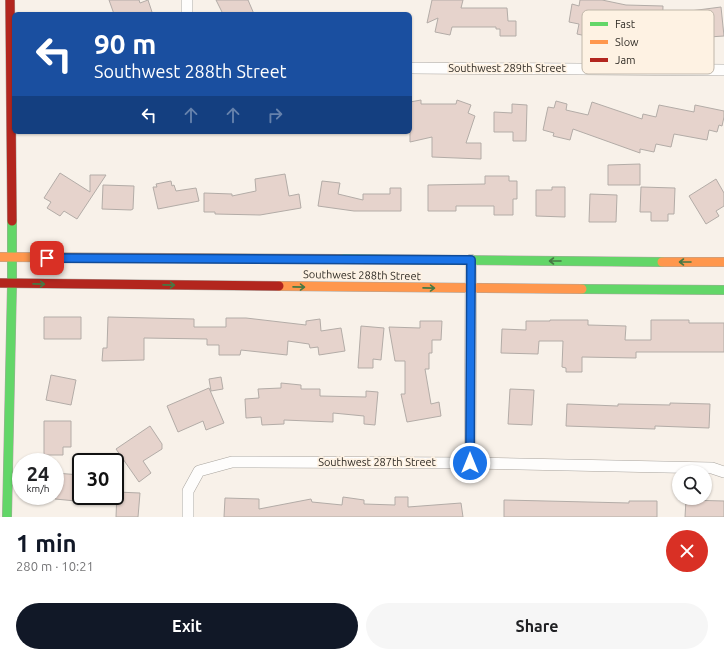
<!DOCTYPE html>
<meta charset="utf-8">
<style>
body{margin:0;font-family:Ubuntu,sans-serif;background:#f6f6f6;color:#202124;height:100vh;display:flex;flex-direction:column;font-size:15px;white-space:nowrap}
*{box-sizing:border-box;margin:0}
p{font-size:13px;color:#757577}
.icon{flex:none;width:22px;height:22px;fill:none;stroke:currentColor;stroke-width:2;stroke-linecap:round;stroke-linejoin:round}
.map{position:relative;height:517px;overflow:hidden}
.drawer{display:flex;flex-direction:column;background:#fff;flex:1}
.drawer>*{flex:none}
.top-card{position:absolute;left:12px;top:12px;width:400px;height:122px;border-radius:6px;box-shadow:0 1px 3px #0004;background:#1a4fa0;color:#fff;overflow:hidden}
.controls{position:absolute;left:672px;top:465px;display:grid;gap:8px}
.controls a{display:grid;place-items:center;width:40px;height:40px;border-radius:50%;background:#fff;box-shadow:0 1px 3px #0004;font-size:20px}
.speed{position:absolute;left:12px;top:453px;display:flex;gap:8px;font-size:20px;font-weight:700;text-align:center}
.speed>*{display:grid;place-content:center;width:52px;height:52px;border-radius:50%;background:#fff;box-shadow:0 1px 3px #0004;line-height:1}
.speed small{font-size:10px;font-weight:400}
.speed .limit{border:2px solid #111;border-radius:6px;background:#fff;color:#111}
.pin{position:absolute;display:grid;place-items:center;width:34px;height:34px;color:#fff;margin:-17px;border-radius:8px;box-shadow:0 2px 6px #0006}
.me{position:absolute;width:44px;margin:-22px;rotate:0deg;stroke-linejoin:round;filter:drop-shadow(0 0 3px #0008)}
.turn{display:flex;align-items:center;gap:14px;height:84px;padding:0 16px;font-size:18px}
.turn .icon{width:52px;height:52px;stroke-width:2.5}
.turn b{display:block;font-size:28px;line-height:34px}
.lanes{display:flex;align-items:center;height:38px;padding:0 16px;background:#0003;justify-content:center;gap:20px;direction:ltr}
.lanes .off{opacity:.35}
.round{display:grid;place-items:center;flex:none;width:42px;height:42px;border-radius:21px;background:#f6f6f6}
.headline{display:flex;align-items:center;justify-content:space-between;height:68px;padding:0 16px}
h1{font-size:24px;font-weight:700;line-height:30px;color:#111827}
.button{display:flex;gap:8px;margin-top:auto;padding:8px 16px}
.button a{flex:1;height:46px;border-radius:24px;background:#111827;color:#fff;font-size:16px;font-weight:700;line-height:46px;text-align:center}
.button a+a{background:#f6f6f6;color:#202124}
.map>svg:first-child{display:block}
.building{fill:#e6d3cc;stroke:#b3aca7}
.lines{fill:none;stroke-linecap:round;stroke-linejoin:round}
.street-casing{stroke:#a9a49e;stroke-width:12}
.fast-casing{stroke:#a9a49e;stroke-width:10}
.slow-casing{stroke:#a9a49e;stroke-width:10}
.jam-casing{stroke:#a9a49e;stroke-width:10}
.street{stroke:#fefdfc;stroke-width:11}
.fast{stroke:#63d668;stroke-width:9}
.slow{stroke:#ff974d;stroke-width:9}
.jam{stroke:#b3261e;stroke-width:9}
.oneway{stroke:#477844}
.route-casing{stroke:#114b97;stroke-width:10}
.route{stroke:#1a73e8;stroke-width:7}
.labels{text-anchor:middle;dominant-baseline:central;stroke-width:3.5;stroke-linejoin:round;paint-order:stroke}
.street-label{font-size:11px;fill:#302c26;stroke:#fef2e3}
.key{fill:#fef2e3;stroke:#c0b7aa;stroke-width:1}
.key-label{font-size:11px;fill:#302c26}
</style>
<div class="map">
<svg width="724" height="517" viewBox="0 0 724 517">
<rect width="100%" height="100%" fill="#f8f1e9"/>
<path class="building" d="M109,0H139L140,3L148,0L152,12L145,14H114Z
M216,0H248L254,14H223Z
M432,0H463L461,8H507L508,21H516V36H500V29H496V27H452L450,35L435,32L438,18L427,23Z
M580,0H602L626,5L663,6L662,37L634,36V21H624V16L602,12L598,30L593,29L591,37L577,34L579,24L569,22L572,4L579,6Z
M721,7L724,36L709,37L708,28L692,30L690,11Z
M421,100V104H456L457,100L471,105L468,113L475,116L466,143H481V159L432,157V137L410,142V102Z
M556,101L567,104L566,110L588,115L592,102L642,119L643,114L656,117L659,105L694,112L695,105L724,111V117L722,126L719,125L717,132L709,130L707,140L674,134L671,147L656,144L654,152L640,149V153L573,129L570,140L553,136L554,133L543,130L548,107L554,108Z
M512,104L527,105L526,141H513V132H494V112L512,113Z
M640,164V185H608V165Z
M60,173L90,192V175H106L77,219L64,211L60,216L47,208L51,202L44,198Z
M285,174L289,196L299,194L301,208L260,215L215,214V212H204V193L232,194V196L256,191L255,179Z
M485,176H509V181H517V199H513V215H494V206H456V211H428V185L485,184Z
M716,179L724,193V206L716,211L719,216L706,224L689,196Z
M171,181L172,186L174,185L176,191L196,188L199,201L158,209L153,187H157L156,184Z
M322,181L340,183L338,194L363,200V194H390V188H401V211H354L318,206Z
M103,185L134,186L133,209L131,210L102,209Z
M552,187H565V217L536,216V190H552Z
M641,187L675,188L674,214H668V221H651V212H640Z
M590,194L617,195L616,222H589Z
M44,317H81V339H44Z
M108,317L194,319V327H226V318H246L306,325V321L320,319L321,331L341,328L345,351L319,355L318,347L310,348L309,344L288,341L287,355L241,350L240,355H219V345H207V339L144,338V360L102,361L103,348H107Z
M550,320H588V325L626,326L625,340H651V320H689V323H724V352H636V358L582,357V372H566V368L562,367L563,341H539L538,354L501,353L502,329L526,330V321H550Z
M420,321H442L441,340H432V353H429V369H425L431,404L439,402L441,416L407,422L401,394H405V361H395L389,327L420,328Z
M361,326L384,328L381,360L373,359V368H358Z
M51,375L76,380L71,405L46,400Z
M221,377L223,389L211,391L209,379Z
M281,383L301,385V389H320V396L366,397V391L378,392L375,425L364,424V416L333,413V422L284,420V424L262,425L261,417L246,418L245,399L259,398L258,389L281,388Z
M209,388L224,423L206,430L203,421L178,432L167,406Z
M510,389L534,390L532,425L508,424Z
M670,403L710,404L709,428L655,426V429L566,426L567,404L618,406V404L670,405Z
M44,421H71V447H63V455H44Z
M150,426L162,444V449L143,461L151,473L139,482L116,449Z
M55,473L81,475V496L76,495V501L55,499Z
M117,492L140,493L138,517H116Z
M343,497L364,500V504L395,505V497H408V507L461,503L463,517H224L225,498L259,499V509L311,499L312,502L342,505Z
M504,500L629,503V501H657V517H504Z
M686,500L724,501V517H685Z"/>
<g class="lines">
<defs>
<path id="street" d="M187,0V14
M410,68L724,70
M470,463L471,260
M188,517V491L199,471L232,462L470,463L712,468L724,472"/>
<path id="fast" d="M341,259L662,262
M582,289L724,290
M7,517L12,284V221"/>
<path id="slow" d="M0,257L341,259
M662,262H724
M279,286L582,289"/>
<path id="jam" d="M10,0L12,221
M0,283L279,286"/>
</defs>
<use href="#street" class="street-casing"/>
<use href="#fast" class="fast-casing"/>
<use href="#slow" class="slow-casing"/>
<use href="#jam" class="jam-casing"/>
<use href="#street" class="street"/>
<use href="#fast" class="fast"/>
<use href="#slow" class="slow"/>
<use href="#jam" class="jam"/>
</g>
<defs><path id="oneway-shaft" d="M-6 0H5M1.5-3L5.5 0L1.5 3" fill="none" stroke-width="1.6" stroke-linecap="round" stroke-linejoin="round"/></defs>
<g class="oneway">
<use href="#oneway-shaft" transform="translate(555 261) rotate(-180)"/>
<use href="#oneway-shaft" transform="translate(685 262) rotate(-180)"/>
<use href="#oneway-shaft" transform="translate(39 284) rotate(1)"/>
<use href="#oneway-shaft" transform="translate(169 285) rotate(1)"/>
<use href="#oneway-shaft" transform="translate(299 287) rotate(1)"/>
<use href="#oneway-shaft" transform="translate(429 288) rotate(1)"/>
</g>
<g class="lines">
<defs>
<path id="route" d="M47,258L471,260L470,463"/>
</defs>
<use href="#route" class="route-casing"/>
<use href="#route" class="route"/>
</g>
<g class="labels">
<g class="street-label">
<text x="507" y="68">Southwest 289th Street</text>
<text transform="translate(362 275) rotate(1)">Southwest 288th Street</text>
<text x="377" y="462">Southwest 287th Street</text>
</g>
</g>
<rect x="582" y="10" width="132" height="64" rx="6" class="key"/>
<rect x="590" y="22" width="18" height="4" fill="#63d668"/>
<rect x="590" y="40" width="18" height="4" fill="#ff974d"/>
<rect x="590" y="58" width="18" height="4" fill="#b3261e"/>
<g class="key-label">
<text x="615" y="28">Fast</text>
<text x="615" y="46">Slow</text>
<text x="615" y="64">Jam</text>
</g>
</svg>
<div class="controls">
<a><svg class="icon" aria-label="search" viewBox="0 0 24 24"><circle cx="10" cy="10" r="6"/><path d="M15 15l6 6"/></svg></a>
</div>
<div class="speed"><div>24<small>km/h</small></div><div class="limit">30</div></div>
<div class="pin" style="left:47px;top:258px;background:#d93025"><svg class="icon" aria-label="arrive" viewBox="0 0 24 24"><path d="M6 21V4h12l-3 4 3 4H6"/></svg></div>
<svg class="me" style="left:470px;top:463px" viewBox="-20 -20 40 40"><circle r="17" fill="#1a73e8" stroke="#fff" stroke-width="3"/><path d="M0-11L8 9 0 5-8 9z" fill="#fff"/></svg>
<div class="top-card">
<div class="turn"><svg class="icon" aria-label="left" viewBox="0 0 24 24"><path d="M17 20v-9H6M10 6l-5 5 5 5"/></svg><div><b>90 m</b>Southwest 288th Street</div></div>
<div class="lanes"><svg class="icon" aria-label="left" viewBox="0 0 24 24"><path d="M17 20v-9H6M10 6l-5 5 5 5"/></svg><svg class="icon off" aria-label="ahead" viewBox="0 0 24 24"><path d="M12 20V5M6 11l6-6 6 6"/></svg><svg class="icon off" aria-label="ahead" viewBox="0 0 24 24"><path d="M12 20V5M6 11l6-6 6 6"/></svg><svg class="icon off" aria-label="right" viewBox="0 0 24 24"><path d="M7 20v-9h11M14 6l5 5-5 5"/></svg></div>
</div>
</div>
<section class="drawer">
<div class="headline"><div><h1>1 min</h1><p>280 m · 10:21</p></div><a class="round" style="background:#d93025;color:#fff"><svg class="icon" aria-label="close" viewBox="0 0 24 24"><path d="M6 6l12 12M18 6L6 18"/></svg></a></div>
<div class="button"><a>Exit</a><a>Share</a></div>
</section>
